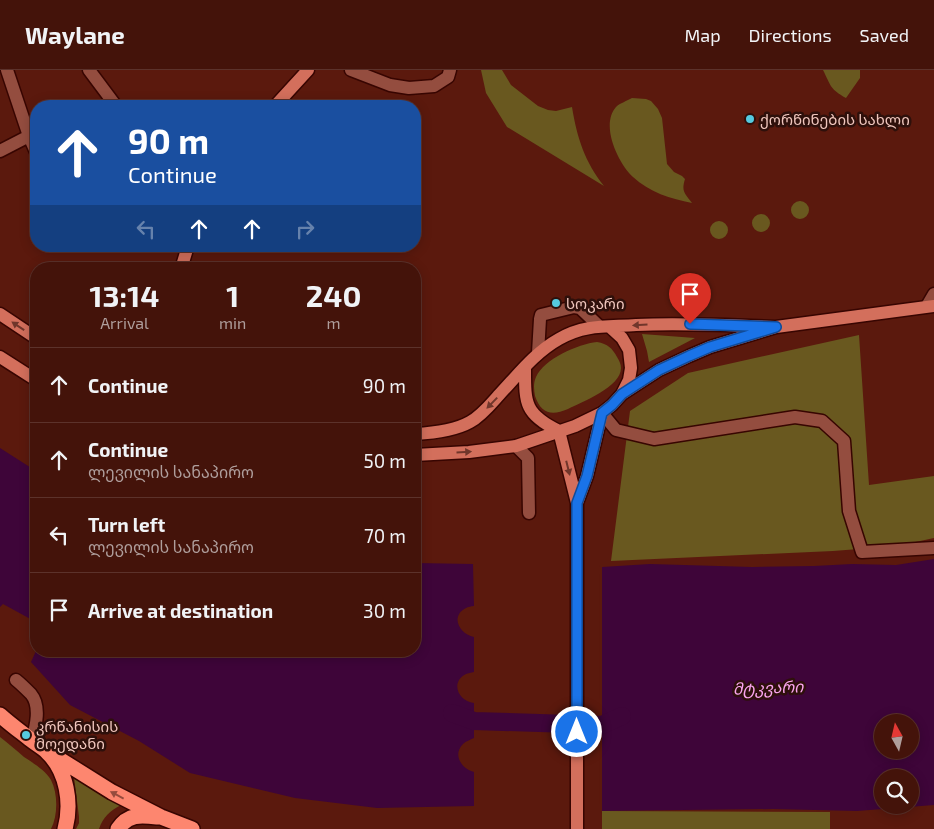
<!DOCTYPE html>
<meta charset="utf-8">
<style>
body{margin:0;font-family:"Exo 2","Noto Sans Georgian",sans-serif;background:#4e2018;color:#f1f3f6;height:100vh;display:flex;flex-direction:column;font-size:19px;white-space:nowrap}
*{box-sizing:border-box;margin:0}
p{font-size:16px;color:#af9e9c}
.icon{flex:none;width:28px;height:28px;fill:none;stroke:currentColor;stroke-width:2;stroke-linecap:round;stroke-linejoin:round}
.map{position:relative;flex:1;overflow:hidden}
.details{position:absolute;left:30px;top:192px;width:391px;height:395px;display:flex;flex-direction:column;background:#44130a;border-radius:20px;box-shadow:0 2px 12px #0003,0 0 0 1px #5c322b}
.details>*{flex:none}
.guide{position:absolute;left:30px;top:30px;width:391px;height:152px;border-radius:20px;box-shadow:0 2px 12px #0003,0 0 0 1px #5c322b;background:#1a4fa0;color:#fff;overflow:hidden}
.needle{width:32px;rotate:352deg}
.buttons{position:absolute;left:874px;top:644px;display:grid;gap:10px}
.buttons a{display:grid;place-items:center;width:45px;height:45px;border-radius:50%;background:#44130a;box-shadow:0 2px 12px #0003,0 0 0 1px #5c322b;font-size:25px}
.pin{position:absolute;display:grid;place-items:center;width:42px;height:42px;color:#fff;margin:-51px -21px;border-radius:50% 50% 50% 0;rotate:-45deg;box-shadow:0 0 5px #0007}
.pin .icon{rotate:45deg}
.me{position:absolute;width:55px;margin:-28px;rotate:0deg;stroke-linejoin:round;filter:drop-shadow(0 0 4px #0008)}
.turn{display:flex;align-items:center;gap:18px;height:105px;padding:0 15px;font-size:22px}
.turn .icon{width:65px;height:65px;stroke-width:2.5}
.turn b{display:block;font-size:35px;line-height:42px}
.lanes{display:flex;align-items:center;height:48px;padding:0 15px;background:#0003;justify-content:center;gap:25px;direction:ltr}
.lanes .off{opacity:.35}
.eta{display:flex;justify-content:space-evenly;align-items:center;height:85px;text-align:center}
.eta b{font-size:30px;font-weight:700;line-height:35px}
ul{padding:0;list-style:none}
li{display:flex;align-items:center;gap:15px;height:75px;padding:0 15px;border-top:1px solid #5c322b}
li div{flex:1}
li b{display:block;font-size:19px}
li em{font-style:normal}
header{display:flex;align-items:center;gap:30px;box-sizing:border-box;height:70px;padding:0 25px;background:#44130a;border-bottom:1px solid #5c322b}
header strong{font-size:24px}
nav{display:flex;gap:28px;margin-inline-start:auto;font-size:18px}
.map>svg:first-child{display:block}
.green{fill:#69581f}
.water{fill:#3e0539;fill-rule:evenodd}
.pier{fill:#5b190d}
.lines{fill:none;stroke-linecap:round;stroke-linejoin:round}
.canal{stroke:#3e0539;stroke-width:18}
.minor-casing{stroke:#370501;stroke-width:15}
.major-casing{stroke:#370501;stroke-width:15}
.highway-casing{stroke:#370501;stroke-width:18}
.minor{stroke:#944d3f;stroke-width:12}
.major{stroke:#d36f5c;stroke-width:12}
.highway{stroke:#fd866f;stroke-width:15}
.oneway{fill:#70362b}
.oneway2{fill:#964b3d}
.route-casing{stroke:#114b97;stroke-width:12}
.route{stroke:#1a73e8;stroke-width:9}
.poi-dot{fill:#55cae0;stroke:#2e100b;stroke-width:2}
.labels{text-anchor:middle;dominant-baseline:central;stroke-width:5;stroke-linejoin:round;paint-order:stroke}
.poi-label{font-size:15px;fill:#f0c6bd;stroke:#2e100b;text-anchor:start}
.water-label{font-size:16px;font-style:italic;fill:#fba5ef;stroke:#2e100b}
</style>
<header>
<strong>Waylane</strong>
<nav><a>Map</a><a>Directions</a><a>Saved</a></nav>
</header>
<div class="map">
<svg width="934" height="759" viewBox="0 0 934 759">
<rect width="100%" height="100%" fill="#5b190d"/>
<path class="green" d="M481,0H502L511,15L538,36L548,40L556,41L572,37C577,68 585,92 604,116L507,57L486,23Z
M823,0H860V8L846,28C830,19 831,16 823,0Z
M632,28L646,29L651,31L658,39L662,48L667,94L674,102L682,106L685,109C681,122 685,123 692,133C671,129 649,122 633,107C618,93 600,55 616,37C620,33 627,31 632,28Z
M791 140a9 9 0 1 1 18 0a9 9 0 1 1-18 0Z
M752 153a9 9 0 1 1 18 0a9 9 0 1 1-18 0Z
M710 160a9 9 0 1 1 18 0a9 9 0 1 1-18 0Z
M642,264L695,268L649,292L647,281Z
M859,265L869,415L934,406V468L897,476L833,481L611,491L630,341L688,303Z
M597,272C608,274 612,278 617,287C619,290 621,294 621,298C621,317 582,332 568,339C552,346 541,344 535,326C534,320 533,314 536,307C544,289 578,274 597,272Z
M0,667C8,673 16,680 24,687C33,693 45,700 51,710C58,724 58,745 51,759H0Z
M74,707L121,735C110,741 103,747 99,759H76L79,753V747Z
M602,741L830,742V759H602Z"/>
<path class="water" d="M0,378L36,401V552L3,534L0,537Z
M934,489V735L857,741L773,739L602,741V497L650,494L752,497L814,496L852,494L896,495ZM882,652H910V680H882ZM882,708H910V735H882Z
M415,493L473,494L474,536C473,536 467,537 466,538C450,546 459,564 474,567V602C471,603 468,603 466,604C450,612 458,631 474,633V668C470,670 466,671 463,674C452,685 462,699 474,702V736L377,738L295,728L190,703L139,671L70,635L31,592L36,581H415Z"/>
<path class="pier" d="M600,495H602V744L600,741L599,497Z"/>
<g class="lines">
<path class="canal" d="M452,643L474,651L602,655L622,646"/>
<defs>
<path id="minor" d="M7,0L29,66L36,82
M89,0L116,36
M351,0L390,15L409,18L434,16L448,7L450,0
M0,81L29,66
M927,236L934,224
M538,283L540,249L541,245L574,237L580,238L599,256
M602,343L616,360L654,369L795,347L822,351L844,371L849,441L862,482L934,478
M516,376L528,388L529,443
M16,610C21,614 26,619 31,624C41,636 36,656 32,670"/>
<path id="major" d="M275,36L308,0
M181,199L188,176
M0,244L36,268
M0,287L36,310
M525,297C525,333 524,344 559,361L577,433V759
M622,324L659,300L689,286L710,277L776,257L934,236
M415,364C433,363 454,361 470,352C481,346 490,335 498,326C517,306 534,283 559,269C585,254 607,257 636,255C683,253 729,255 776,257
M415,385L469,382L516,376L575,356L602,343L612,335L622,324L629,310L631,298L629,280L622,268L610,257
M577,433L587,406L602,343"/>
<path id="highway" d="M0,645C10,654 21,662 31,670C36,674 42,677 47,682C67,701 72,733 65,759
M48,682L112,722L161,747L192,759
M118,759C128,744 140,745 157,747"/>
</defs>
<use href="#minor" class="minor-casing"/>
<use href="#major" class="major-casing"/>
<use href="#highway" class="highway-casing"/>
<use href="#minor" class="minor"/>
<use href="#major" class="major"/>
<use href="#highway" class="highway"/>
</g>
<defs><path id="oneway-solid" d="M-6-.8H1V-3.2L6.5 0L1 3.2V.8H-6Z" transform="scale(1.25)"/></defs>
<g class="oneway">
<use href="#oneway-solid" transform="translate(640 255) rotate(177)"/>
<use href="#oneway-solid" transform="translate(18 256) rotate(-146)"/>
<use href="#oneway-solid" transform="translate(492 333) rotate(134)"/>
<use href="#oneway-solid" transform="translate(464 382) rotate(-3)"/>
<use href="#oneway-solid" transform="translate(568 398) rotate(76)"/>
</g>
<use class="oneway2" href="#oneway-solid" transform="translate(117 725) rotate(-152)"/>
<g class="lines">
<defs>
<path id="route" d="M577,662V433L587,406L602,343L612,335L622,324L659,300L689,286L710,277L776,257L690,254"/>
</defs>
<use href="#route" class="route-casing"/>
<use href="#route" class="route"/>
</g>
<g class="poi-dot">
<circle cx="750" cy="49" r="5"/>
<circle cx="556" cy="233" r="5"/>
<circle cx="26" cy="665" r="5"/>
</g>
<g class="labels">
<g class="poi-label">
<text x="760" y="49">ქორწინების სახლი</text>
<text x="566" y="233">სოკარი</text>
<text x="36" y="656">კრწანისის<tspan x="36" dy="17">მოედანი</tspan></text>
</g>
<g class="water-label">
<text transform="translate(768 617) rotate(-2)">მტკვარი</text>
</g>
</g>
</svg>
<div class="buttons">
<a><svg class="needle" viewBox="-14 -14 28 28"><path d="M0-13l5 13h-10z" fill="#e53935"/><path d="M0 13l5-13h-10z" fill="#af9e9c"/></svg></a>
<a><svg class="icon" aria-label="search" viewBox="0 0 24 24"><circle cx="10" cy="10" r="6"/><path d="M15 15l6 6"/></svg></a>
</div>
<div class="pin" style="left:690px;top:254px;background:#d93025"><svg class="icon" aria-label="arrive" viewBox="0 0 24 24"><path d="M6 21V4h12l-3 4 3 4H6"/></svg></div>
<svg class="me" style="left:577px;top:662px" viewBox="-20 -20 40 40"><circle r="17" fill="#1a73e8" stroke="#fff" stroke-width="3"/><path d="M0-11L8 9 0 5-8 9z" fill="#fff"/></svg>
<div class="guide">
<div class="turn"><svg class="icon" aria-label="ahead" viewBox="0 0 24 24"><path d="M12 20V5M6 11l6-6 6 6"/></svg><div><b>90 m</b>Continue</div></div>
<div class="lanes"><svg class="icon off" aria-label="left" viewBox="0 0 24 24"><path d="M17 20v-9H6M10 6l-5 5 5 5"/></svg><svg class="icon" aria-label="ahead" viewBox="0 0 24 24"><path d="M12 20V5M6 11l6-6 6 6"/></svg><svg class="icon" aria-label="ahead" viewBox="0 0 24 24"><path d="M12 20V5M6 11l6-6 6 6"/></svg><svg class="icon off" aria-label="right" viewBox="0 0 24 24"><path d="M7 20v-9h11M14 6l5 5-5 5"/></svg></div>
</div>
<section class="details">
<div class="eta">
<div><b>13:14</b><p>Arrival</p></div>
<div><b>1</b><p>min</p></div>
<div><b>240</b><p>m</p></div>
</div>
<ul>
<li><svg class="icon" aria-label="ahead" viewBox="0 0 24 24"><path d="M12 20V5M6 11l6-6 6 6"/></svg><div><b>Continue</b></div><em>90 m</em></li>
<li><svg class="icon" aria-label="ahead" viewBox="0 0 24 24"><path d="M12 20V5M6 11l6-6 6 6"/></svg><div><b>Continue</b><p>ლევილის სანაპირო</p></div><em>50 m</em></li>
<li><svg class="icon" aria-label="left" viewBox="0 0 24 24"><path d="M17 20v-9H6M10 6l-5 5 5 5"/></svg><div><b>Turn left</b><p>ლევილის სანაპირო</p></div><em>70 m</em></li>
<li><svg class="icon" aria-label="arrive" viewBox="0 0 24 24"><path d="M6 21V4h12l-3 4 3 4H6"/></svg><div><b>Arrive at destination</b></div><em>30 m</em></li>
</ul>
</section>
</div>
